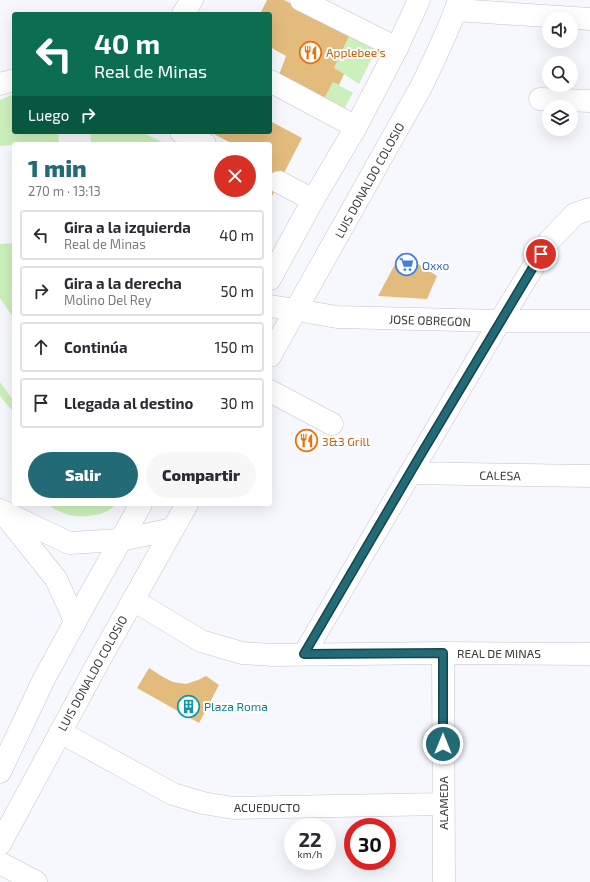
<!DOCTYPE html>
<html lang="es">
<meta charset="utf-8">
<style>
body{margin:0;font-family:"Exo 2",sans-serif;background:#f7f7f7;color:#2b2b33;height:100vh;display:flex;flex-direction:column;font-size:15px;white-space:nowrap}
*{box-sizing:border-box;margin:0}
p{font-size:13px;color:#7c7c81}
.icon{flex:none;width:22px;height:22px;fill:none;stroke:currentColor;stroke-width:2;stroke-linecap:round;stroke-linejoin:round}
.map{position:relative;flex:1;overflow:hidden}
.side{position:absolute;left:12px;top:142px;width:260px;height:364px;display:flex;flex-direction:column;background:#fff;border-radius:4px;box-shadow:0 4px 16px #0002}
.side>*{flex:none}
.guide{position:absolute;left:12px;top:12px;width:260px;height:122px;border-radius:4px;box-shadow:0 4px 16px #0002;background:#0b6e4f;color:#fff;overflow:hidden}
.controls{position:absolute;left:542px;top:12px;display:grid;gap:8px}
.controls a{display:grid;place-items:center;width:36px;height:36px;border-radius:50%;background:#fff;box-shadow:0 4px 16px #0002;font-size:20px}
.speed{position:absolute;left:284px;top:818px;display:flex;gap:8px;font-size:20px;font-weight:700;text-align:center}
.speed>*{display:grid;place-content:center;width:52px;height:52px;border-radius:50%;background:#fff;box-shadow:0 4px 16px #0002;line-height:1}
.speed small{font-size:10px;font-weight:400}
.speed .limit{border:6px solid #d22;background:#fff;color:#111}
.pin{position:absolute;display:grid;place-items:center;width:34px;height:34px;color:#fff;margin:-17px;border:2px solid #fff;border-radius:50%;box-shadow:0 1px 4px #0007}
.me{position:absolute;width:44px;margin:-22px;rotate:0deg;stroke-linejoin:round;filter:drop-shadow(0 0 3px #0008)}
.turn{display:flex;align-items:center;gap:14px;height:84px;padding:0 16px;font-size:18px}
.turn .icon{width:52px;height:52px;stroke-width:2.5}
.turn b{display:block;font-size:28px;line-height:34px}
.then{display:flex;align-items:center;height:38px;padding:0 16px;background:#0003;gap:8px;font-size:15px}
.round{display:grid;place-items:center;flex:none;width:42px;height:42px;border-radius:21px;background:#f7f7f7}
.overview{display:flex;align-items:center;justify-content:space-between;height:68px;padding:0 16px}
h1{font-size:24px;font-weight:800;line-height:30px;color:#216a76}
.cta{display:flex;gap:8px;margin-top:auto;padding:8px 16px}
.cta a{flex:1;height:46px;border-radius:24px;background:#216a76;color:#fff;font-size:16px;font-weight:800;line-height:46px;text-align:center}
.cta a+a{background:#f7f7f7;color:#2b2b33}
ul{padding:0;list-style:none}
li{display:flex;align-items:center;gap:12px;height:50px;margin:0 8px 6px;padding:0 8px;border:2px solid #e1e1e2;border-radius:4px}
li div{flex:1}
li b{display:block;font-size:15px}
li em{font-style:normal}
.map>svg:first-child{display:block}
.green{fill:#ccf0bb}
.building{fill:#e3bb7d}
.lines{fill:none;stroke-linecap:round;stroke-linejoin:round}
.minor-casing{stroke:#c3c5cc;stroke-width:23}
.major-casing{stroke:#c3c5cc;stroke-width:23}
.minor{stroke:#fff;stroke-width:22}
.major{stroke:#fff;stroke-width:22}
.route-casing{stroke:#15454d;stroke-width:10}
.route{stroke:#216a76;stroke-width:7}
.labels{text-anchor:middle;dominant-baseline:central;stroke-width:4;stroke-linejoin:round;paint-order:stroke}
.food-label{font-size:12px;fill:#c56008;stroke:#fff;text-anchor:start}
.street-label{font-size:12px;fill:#39393c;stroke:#fff}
.shop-label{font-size:12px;fill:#366cbe;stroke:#fff;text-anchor:start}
.culture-label{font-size:12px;fill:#0d838f;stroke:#fff;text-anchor:start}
</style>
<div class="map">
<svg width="590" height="882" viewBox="0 0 590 882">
<rect width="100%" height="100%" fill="#f7f8fe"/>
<path class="green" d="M350,34L377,48L359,84L334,68Z
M333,82L353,93L344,109L324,99Z
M14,94V132H58L59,144H14V145L0,146V100Z
M90,132H141L162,142L161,144H91Z
M14,243V319L0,298V244Z
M0,382L14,401V413L0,396Z
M47,504H116C112,509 106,512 100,514C80,519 65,517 47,504Z"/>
<path class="building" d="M267,0H284L350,34L334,68L344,74L339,85L333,82L324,99L279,75L286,56L270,47V14H260Z
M270,121L302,138L270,200V144H233L210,132H270Z
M401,253L437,276L427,299L378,296Z
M149,668L163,677L173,682L186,684L198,680L206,676L219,685L199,723L137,688Z"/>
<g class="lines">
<defs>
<path id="minor" d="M301,0L397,48
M456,10L590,19
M183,14L192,0
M270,81L356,127
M0,84L14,80
M540,99L590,101
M181,132L205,144
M279,182L313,200
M270,306L296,310L337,317L500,321H590
M270,391L332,424
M410,473L590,476
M0,510L69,543L121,540L173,529
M5,515L56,579L71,612L75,623
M133,600L201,641L242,653L272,655L443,653L590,654
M443,653L444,882
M304,654L500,321L549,241L575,214L590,209
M60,732L173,794L203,803L233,808L443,804
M0,863L36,882"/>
<path id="major" d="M270,279L313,200L356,127L397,48L419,0
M270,356L421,87C435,58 449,30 459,0
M0,772L44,679L87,600L141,504
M0,844L100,659L187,504"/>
</defs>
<use href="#minor" class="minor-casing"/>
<use href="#major" class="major-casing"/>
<use href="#minor" class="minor"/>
<use href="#major" class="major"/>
</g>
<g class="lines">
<defs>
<path id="route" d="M443,744V653L304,654L417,461L541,254"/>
</defs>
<use href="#route" class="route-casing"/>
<use href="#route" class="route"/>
</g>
<defs>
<symbol id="restaurant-ring" viewBox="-11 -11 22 22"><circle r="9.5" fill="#fff" stroke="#e8710a" stroke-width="1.5"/><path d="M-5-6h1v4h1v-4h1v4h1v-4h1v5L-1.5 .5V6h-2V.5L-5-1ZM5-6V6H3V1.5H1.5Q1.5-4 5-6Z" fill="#e8710a"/></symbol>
<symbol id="supermarket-ring" viewBox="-11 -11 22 22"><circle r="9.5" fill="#fff" stroke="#3f7fe0" stroke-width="1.5"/><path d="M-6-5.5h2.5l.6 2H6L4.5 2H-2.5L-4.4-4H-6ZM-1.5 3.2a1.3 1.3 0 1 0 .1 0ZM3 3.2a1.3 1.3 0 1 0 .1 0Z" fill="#3f7fe0"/></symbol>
<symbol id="building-ring" viewBox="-11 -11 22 22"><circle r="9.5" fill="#fff" stroke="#0f9aa8" stroke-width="1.5"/><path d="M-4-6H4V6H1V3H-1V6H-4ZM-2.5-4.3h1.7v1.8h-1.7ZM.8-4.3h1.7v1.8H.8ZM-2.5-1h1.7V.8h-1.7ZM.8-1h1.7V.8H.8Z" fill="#0f9aa8"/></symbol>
</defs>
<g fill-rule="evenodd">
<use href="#restaurant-ring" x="298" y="40" width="25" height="25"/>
<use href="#supermarket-ring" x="394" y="252" width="25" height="25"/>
<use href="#restaurant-ring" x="294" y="428" width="25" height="25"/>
<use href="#building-ring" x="176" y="694" width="25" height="25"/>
</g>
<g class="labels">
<g class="food-label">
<text x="326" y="52">Applebee's</text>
<text x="322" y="441">3&amp;3 Grill</text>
</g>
<g class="street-label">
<text transform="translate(369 180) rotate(-61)">LUIS DONALDO COLOSIO</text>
<text transform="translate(430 320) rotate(2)">JOSE OBREGON</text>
<text transform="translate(500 475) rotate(1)">CALESA</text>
<text x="499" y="653">REAL DE MINAS</text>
<text transform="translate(92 673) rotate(-61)">LUIS DONALDO COLOSIO</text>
<text transform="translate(443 803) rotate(-90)">ALAMEDA</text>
<text x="267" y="807">ACUEDUCTO</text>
</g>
<g class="shop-label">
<text x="422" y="265">Oxxo</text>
</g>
<g class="culture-label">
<text x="204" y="706">Plaza Roma</text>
</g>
</g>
</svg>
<div class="controls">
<a><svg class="icon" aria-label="sound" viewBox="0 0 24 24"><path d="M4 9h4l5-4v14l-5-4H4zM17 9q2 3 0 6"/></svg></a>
<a><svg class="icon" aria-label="search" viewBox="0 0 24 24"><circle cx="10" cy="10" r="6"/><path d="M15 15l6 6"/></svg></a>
<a><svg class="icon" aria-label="layers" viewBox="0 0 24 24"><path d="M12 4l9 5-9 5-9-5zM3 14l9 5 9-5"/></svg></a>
</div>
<div class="speed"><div>22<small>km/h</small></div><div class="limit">30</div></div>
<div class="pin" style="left:541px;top:254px;background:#d93025"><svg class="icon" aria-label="arrive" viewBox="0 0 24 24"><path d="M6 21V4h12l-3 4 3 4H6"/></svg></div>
<svg class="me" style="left:443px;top:744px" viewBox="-20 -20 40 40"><circle r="17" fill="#216a76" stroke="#fff" stroke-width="3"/><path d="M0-11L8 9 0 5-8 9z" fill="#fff"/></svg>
<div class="guide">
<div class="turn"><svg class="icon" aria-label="left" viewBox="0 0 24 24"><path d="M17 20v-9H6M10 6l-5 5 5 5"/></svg><div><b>40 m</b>Real de Minas</div></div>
<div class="then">Luego<svg class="icon" aria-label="right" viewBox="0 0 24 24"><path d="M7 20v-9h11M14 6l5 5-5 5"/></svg></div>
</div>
<section class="side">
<div class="overview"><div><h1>1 min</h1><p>270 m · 13:13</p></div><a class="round" style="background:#d93025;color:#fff"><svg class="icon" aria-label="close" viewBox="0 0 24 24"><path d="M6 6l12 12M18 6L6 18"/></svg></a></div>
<ul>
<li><svg class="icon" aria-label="left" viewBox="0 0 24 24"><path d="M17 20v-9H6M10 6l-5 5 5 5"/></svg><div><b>Gira a la izquierda</b><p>Real de Minas</p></div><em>40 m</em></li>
<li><svg class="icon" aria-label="right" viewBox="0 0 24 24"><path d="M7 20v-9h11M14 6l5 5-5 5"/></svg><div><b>Gira a la derecha</b><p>Molino Del Rey</p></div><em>50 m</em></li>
<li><svg class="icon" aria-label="ahead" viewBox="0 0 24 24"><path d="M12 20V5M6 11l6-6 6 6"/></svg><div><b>Continúa</b></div><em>150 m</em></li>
<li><svg class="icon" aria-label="arrive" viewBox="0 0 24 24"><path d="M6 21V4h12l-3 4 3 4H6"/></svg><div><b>Llegada al destino</b></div><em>30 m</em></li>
</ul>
<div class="cta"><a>Salir</a><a>Compartir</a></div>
</section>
</div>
